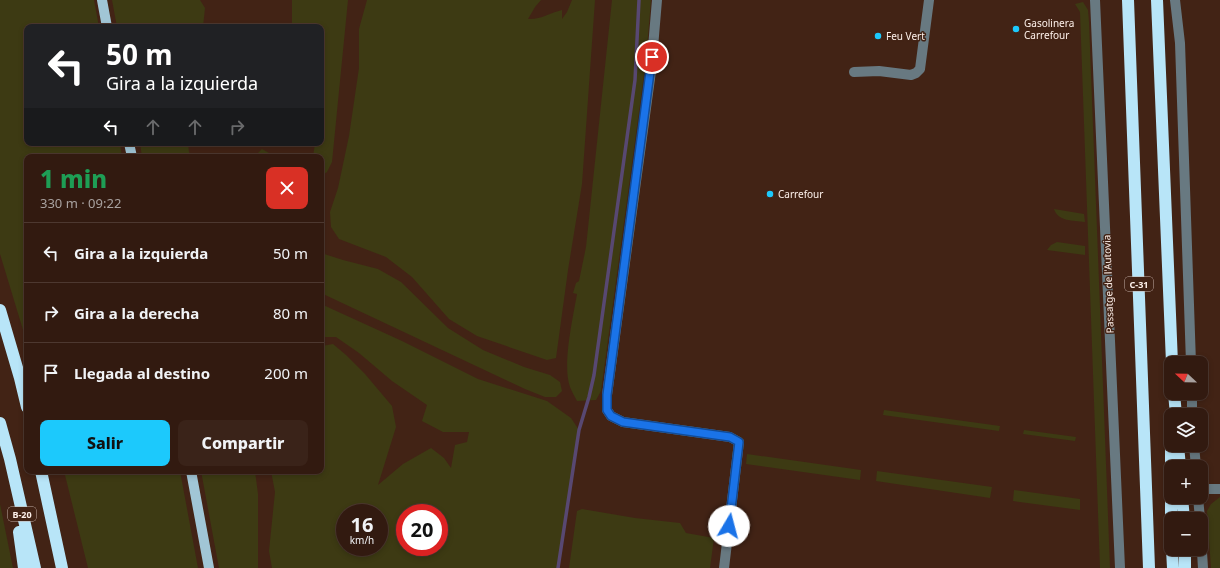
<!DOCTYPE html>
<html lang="es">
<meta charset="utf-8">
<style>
body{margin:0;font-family:"Noto Sans",sans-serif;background:#3a2319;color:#f1f3f6;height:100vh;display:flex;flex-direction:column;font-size:15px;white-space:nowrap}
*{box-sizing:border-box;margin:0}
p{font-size:13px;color:#a8a19f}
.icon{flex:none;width:22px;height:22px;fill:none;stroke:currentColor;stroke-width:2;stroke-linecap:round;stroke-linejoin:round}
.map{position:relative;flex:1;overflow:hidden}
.sheet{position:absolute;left:24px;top:154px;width:300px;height:320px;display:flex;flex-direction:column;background:#321a10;border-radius:8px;box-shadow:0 2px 6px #0003,0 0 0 1px #4d3830}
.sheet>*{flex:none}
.banner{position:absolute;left:24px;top:24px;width:300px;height:122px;border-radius:8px;box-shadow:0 2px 6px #0003,0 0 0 1px #4d3830;background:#202124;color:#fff;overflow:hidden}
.needle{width:26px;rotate:292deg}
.controls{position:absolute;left:1164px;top:356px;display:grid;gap:8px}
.controls a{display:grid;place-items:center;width:44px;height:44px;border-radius:8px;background:#321a10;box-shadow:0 2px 6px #0003,0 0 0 1px #4d3830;font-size:20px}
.speed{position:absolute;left:336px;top:504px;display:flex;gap:8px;font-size:20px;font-weight:700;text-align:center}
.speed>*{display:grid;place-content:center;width:52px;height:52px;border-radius:50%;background:#321a10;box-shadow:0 2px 6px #0003,0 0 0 1px #4d3830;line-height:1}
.speed small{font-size:10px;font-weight:400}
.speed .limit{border:6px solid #d22;background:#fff;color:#111}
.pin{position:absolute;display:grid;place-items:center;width:34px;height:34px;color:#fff;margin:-17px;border:2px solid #fff;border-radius:50%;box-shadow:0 1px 4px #0007}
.me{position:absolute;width:44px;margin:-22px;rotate:8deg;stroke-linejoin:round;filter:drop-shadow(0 0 3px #0008)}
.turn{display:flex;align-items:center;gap:14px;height:84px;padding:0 16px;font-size:18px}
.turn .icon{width:52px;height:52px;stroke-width:2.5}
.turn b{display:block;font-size:28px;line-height:34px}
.lanes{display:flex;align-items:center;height:38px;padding:0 16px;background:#0003;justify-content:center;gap:20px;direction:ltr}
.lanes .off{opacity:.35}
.round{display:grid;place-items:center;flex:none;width:42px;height:42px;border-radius:8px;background:#3a2319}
.head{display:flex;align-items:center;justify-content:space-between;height:68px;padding:0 16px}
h1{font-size:24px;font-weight:800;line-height:30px;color:#1e9e55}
.primary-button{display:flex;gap:8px;margin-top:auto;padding:8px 16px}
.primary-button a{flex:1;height:46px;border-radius:8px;background:#1cc9fc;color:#111;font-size:16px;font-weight:800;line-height:46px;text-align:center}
.primary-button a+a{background:#3a2319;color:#f1f3f6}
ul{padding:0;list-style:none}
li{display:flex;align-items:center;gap:12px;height:60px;padding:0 16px;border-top:1px solid #4d3830}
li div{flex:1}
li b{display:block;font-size:15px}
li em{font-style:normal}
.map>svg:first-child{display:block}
.green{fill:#3d3a13;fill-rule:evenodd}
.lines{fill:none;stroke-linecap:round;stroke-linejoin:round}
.stream{stroke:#584872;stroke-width:3.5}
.minor{stroke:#687981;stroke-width:10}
.major{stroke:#a1c6d6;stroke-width:10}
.highway{stroke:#b8e5f8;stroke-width:12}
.route-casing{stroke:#114b97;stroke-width:10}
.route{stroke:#1a73e8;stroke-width:7}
.poi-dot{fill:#1cc9fc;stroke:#422315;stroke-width:1.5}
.labels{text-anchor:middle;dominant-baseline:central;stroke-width:3;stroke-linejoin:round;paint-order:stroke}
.shield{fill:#422315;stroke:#c5b2aa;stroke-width:1}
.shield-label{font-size:9px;font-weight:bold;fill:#fdf0ea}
.poi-label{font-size:10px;fill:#fdf0ea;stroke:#422315;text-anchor:start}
.street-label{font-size:10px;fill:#fdf0ea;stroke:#422315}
</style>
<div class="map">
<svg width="1220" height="568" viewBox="0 0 1220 568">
<rect width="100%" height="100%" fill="#422315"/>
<path class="green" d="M0,0H94L99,27H27V143H120L122,157H27V343L0,254Z
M112,0H200L205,8L203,27H117Z
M292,0H348L332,162L327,172L321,176V157H313L315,143H321V27H292Z
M367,0H541L535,7L528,19C540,20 550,13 562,10V19L567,12L572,0H595L582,184L568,270L556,358L547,360L477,336L449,319L412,277L386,257L339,239L331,227L330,212L338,188L349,136L359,68V29Z
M612,0H651L646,60L601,391L596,400L577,401C575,397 572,392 570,387C562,366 573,317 577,294L573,293L576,283L579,281L586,247Z
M1083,2L1088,10L1089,22L1110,568H1100L1080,12L1075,4Z
M140,143H188L189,152L192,157H142Z
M262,149L269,153L268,157H254Z
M1054,209L1084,214L1085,222C1073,220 1058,222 1054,209Z
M1057,242L1085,246V255L1047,250L1051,245Z
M321,253L343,260L378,269L401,282L448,328L483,350L524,367L550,375L560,382L562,391L556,397H545L525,389L321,293Z
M321,304L402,341L478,379L547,401L571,418L579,430L558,568H272L269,551L275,492L271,471H321V393L324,385L321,364L322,346L333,344L346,355L365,374L392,406L396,427L378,485L403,464L431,448L444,458L451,468L455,445L467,442L469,432H443L422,421L427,405L392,381L359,353L336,337H321ZM345,513H379V547H345ZM405,513H439V547H405Z
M884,410L1000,426L999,431L883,415Z
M1024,430L1076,437L1075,441L1023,434Z
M747,454L861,470L860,480L746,464Z
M64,471H180L198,568H88Z
M201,471H255L258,494V568H219Z
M877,471L992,487L990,498L876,481Z
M1014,490L1080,499V510L1013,501Z
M1220,497V568H1211L1207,511L1211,504Z
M0,504L13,568H0Z
M582,509L635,518L680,523L686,533L714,538L710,568H569L577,511Z"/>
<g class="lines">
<path class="stream" d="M558,568L579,430L589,397L594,375L635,80L639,0"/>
<path class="minor" d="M657,0L651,71L607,395V410L611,416L623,422L730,437L739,442L724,568
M1095,0L1120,568
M1175,0L1180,43L1191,363
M854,72L879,71L911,75L916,73L920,69L929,0
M1192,393V415
M1194,445L1196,467
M1201,489H1220
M1198,497L1200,519
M1201,536L1203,568"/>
<path class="major" d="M102,0L107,27
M129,143L132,157
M191,471L209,568"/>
<path class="highway" d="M1128,0L1149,568
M1157,0L1172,363
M0,310L20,378L27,407
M1174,393L1176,415
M1171,419V533
M0,423L10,459L35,568
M1178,445L1180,467
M41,471L62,568
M1182,497L1184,519
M19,532L24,568
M1172,549L1173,568
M1185,549V568"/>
</g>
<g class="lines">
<defs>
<path id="route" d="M652,57L607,395V410L611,416L623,422L730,437L739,442L729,526"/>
</defs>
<use href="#route" class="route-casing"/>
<use href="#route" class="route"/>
</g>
<g class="poi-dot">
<circle cx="1016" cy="29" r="4"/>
<circle cx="878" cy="36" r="4"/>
<circle cx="770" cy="194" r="4"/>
</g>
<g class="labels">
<g class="shield">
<rect x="1125" y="277" width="28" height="14" rx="3"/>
<rect x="8" y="507" width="28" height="14" rx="3"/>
</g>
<g class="shield-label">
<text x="1139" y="284">C-31</text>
<text x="22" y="514">B-20</text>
</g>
<g class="poi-label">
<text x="1024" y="23">Gasolinera<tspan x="1024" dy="12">Carrefour</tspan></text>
<text x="886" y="36">Feu Vert</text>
<text x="778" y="194">Carrefour</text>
</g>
<g class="street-label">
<text transform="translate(1108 284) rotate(-92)">Passatge de l'Autovia</text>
</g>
</g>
</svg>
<div class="controls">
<a><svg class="needle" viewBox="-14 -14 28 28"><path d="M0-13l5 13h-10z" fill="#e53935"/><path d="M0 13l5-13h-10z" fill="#a8a19f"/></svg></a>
<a><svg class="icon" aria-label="layers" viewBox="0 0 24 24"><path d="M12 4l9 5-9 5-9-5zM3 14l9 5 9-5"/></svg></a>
<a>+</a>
<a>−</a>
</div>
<div class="speed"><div>16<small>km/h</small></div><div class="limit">20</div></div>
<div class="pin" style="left:652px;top:57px;background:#d93025"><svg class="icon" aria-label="arrive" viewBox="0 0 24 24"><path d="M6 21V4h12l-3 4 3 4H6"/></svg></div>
<svg class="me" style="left:729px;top:526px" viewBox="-20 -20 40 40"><circle r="19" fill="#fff"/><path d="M0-13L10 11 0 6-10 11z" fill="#1a73e8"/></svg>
<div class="banner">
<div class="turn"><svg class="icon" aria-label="left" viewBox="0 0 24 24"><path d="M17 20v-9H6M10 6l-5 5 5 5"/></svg><div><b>50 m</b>Gira a la izquierda</div></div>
<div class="lanes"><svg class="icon" aria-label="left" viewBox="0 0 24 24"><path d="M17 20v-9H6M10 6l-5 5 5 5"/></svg><svg class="icon off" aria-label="ahead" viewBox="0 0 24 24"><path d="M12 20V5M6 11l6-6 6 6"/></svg><svg class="icon off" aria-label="ahead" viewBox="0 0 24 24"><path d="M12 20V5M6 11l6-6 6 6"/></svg><svg class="icon off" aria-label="right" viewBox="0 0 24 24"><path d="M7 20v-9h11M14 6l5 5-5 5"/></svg></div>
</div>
<section class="sheet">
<div class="head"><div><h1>1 min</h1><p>330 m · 09:22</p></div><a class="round" style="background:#d93025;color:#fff"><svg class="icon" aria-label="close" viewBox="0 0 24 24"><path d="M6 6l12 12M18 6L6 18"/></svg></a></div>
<ul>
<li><svg class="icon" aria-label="left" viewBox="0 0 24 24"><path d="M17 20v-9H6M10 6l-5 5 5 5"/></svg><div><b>Gira a la izquierda</b></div><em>50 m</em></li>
<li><svg class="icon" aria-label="right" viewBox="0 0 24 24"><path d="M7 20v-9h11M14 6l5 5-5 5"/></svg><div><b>Gira a la derecha</b></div><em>80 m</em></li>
<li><svg class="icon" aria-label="arrive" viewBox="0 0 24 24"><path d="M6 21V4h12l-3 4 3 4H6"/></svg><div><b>Llegada al destino</b></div><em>200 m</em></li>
</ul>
<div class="primary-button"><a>Salir</a><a>Compartir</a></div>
</section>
</div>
